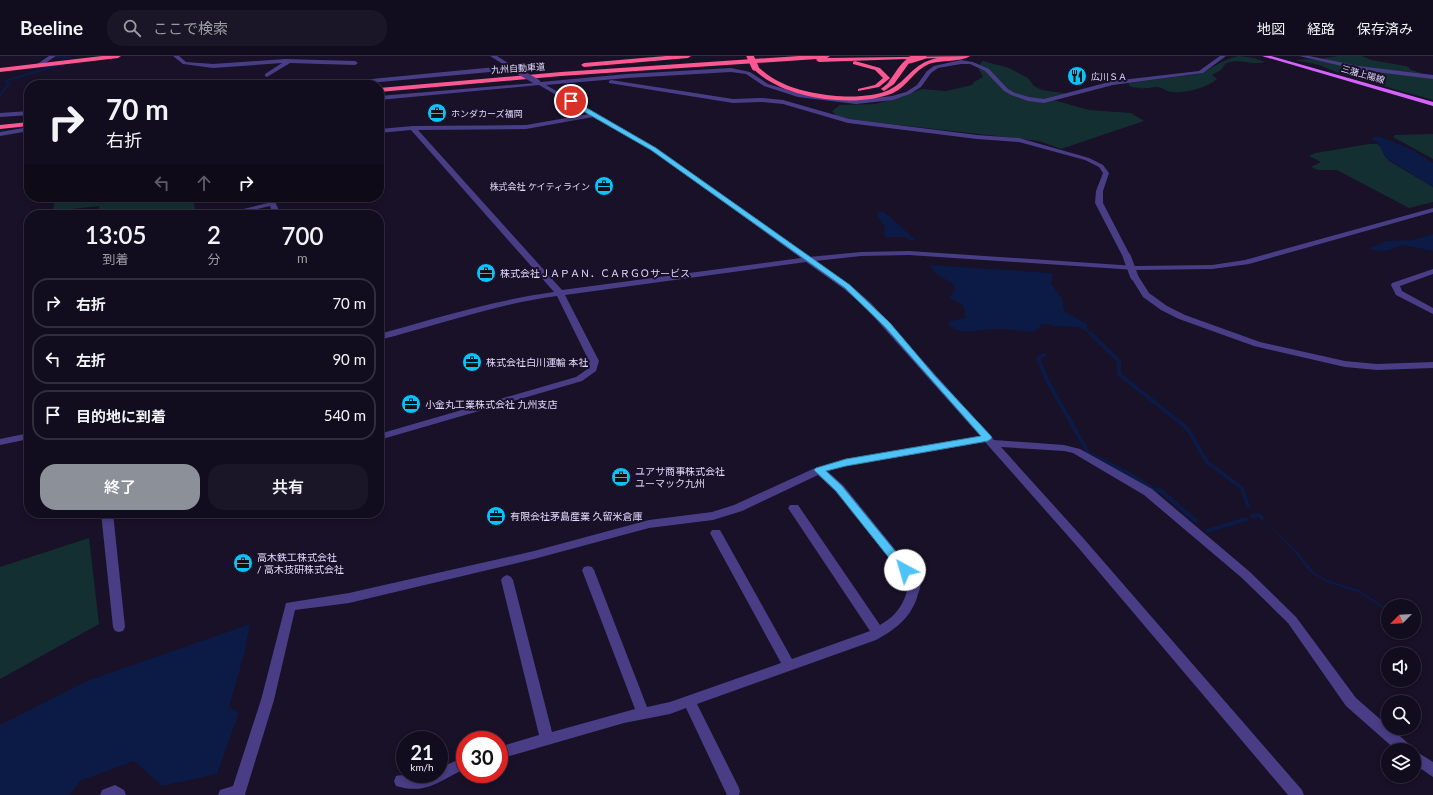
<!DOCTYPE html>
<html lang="ja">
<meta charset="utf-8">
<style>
body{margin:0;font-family:Lato,"Noto Sans JP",sans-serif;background:#1b1627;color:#f1f3f6;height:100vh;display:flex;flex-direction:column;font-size:15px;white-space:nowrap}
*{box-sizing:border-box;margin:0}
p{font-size:13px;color:#9c9ca4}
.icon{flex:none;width:22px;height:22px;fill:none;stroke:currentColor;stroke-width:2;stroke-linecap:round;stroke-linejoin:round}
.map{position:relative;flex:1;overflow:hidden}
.drawer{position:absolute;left:24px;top:154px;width:360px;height:308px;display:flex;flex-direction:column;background:#120d1e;border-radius:16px;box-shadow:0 2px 6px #0003,0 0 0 1px #312d3c}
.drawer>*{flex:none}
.top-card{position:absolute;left:24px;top:24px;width:360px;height:122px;border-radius:16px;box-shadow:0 2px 6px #0003,0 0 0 1px #312d3c;background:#120d1e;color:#f1f3f6;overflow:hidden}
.needle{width:26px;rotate:246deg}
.fabs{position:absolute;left:1381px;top:543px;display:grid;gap:8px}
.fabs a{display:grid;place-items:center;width:40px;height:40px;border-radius:50%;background:#120d1e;box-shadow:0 2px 6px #0003,0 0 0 1px #312d3c;font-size:20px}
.speed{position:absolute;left:396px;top:675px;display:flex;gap:8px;font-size:20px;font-weight:700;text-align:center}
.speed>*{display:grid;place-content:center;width:52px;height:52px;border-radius:50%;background:#120d1e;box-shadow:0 2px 6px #0003,0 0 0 1px #312d3c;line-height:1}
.speed small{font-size:10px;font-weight:400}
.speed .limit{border:6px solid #d22;background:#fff;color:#111}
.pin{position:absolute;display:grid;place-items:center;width:34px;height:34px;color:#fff;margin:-17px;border:2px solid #fff;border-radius:50%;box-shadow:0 1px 4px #0007}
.me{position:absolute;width:44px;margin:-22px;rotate:321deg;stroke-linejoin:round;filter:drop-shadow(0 0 3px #0008)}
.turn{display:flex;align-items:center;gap:14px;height:84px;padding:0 16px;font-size:18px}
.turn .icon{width:52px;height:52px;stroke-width:2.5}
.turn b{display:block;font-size:28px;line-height:34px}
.lanes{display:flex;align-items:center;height:38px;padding:0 16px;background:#0003;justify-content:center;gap:20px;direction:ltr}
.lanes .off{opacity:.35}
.eta{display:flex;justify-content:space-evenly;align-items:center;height:68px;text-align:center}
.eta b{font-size:24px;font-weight:600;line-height:28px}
.button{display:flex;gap:8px;margin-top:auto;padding:8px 16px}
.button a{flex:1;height:46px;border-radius:16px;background:#8c9099;color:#fff;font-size:16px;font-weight:600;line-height:46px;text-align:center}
.button a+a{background:#1b1627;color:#f1f3f6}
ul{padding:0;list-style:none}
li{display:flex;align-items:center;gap:12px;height:50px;margin:0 8px 6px;padding:0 8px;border:2px solid #312d3c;border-radius:16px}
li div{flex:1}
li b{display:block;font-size:15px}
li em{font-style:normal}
header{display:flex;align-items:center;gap:24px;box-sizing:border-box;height:56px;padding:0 20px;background:#120d1e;border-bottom:1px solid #312d3c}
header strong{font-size:19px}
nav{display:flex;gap:22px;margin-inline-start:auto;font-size:14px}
.search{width:280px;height:36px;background:#1b1627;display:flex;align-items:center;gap:10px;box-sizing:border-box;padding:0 14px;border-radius:16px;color:#9c9ca4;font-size:15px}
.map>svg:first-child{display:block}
.green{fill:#142f32}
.water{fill:#0c1a46}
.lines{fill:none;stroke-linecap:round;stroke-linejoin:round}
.stream-far1{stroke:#0c1a46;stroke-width:2.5}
.stream{stroke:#0c1a46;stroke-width:4}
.minor{fill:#493d86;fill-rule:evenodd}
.major{fill:#d563fb;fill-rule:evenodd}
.highway{fill:#fb5791;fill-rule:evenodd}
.minor-bridge-far1{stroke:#493d86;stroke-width:6}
.minor-bridge{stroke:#493d86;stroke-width:8}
.highway-bridge{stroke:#fb5791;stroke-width:7}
.route{fill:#4fc3f7;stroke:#337fa1}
.labels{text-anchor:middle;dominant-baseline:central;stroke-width:4;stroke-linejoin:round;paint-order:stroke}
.far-street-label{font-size:9px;fill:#e2d9fe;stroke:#181128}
.far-poi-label{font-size:9px;fill:#e2d9fe;stroke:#181128;text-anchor:start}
.poi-label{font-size:10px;fill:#e2d9fe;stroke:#181128;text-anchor:start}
</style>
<header>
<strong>Beeline</strong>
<div class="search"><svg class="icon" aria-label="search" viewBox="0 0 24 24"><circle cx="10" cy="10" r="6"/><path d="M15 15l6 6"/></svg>ここで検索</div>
<nav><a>地図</a><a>経路</a><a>保存済み</a></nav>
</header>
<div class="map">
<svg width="1433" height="739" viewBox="0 0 1433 739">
<rect width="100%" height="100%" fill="#181128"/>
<path class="green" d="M1239,0L1254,2L1265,6C1249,10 1243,2 1226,7L1221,14L1212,19L1217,23C1207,32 1186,37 1172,36C1167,36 1162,31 1157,31C1144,32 1142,34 1129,30V27L1198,18C1213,13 1220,4 1239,0Z
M1337,0H1362L1371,4L1406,10L1410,12L1409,13L1424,18L1365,11L1320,3Z
M1309,3L1433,22V44L1344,19L1319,9L1295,4Z
M983,5L1009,12L1028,22L1034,30L1042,34L1069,38L1050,43L1089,54L1131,57L1144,65L1061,93L1039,85L847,63L836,60L832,55L840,49L875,48L902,41L922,33L946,35L972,29L974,26L983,21L979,14L980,8Z
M1433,78V103L1393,81L1395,79Z
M1369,88H1377L1381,91L1389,105L1433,131V146L1409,152L1337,114H1318L1311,111L1321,106L1309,100L1316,97Z
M55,141H193L196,159H100L99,150L53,155Z
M89,482L99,568L0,623V511Z"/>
<path class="water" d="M1379,80L1413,94L1433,107V131L1392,106L1385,101L1378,87L1371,82Z
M882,155C888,158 908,177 915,184H909L905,181H885L884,177L885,171L876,158Z
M1433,178V195L1402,189L1387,195L1371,194V192L1386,185L1412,184Z
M930,209L1051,217L1053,219L1051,228L1062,242L1064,255L1087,268V272L1090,277C1078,269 1069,271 1055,270C1051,270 1047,267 1042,269C1038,271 1037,275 1032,276C1019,275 1006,272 994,273C979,273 956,282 947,266L965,262L964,250L949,241L955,234L954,229L934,216Z
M1248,450L1296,494L1314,516L1325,523L1359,534L1388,553V556L1360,537L1328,527L1310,516L1292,493Z
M250,568L244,599L229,651L239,657L217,718L162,730L134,705L80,725L70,739H0V669L87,625Z"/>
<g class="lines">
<path class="stream-far1" d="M58,0L57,1L70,2
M0,39L9,28L6,26L8,24L63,8"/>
<path class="stream" d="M1090,277L1119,305V318L1187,372L1207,406L1242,432L1248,450
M1044,299L1038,302L1048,326L1089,398L1128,417L1156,435L1160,434L1196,465
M1252,460L1259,459L1262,462
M1207,475L1246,463"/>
<path class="minor" d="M49,0H56L41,10H37V8Z
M173,0H179L186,6L213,8L285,3L355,5L358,7L355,9L290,7L267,21L265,20V18L282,7L213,12L183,8Z
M490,0H497L516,12L513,14L347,29H327L330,27L506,10Z
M1220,0H1226L1203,17L1113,29L1044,47L1028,45L1011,39L1004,35L985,15L970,8H961L938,12L931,17L921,31L910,38L893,44L856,48L798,41L764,30L746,18L731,16L627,22L546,29L655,92L809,201L861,196L909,195L1136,210L1212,209L1245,204L1433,152V156L1249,208L1212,213L1136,214L909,199L861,200L815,205L850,229L871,247L994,384L1064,389L1080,393L1152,433L1250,516L1296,561L1356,642L1388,670V672H1391L1411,690L1413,694H1414L1433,706V721L1414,708V694H1396L1346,650L1288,567L1242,522L1144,439L1073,397L1064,395L1001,391L1084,483L1302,734L1304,739H1288L1076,489L985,386L846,410L827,415L843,429L919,523C922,527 920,533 918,538C912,561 896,573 876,584L697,648L738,730L740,735L739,739H727L686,652L670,658L624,667L499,703V691L539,679L501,524L503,521L507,519L511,521L513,524L552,676L635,653L582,514L584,511L588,510L592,511L594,514L647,651L670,646L781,607L710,477L712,474H720L792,603L870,575L788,452L790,449H798L880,569C898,559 905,546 909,527L835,435L818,419L742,455L713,464L649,472L534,503L349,547L295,554L274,644L246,735L245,739H218L220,734L233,730L261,644L286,547L349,537L534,495L649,464L712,456L734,449L815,412L846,404L980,380L865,251L844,233L806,206L565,239L599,305L596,315L582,325L379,384V378L576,321L589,312V305L557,240C496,248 439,269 379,284V278C437,262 495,244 554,236L411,74L379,77V73L413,70L526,69L589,58L539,29L379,44V40L535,27L537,24L541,26L627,18L731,12L750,16L768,28L801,38L856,44L892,40L906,36L917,29L927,15L934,10L961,4L973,6L989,13L1008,33L1015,37L1029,41L1044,43L1113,25L1199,15ZM593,61L651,94L801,202L562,234L418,74L526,73Z
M1299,0H1309L1359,10L1433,19V23L1359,14Z
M611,24L733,43L761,42L783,44L849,63L977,79L1019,82L1089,102L1103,109L1109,117L1103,135V147L1131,201L1127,203L1123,201L1095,147L1096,135L1103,117L1099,111L1085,104L1019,86L977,83L848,67L783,48L761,46L733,47L609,27V25Z
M29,55V59L0,61V57Z
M29,71V75L0,80V76Z
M265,141H273L281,159H273L270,150L232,159H218L268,147Z
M1433,213V218L1400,230L1402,235L1433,252V258L1396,239L1391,229L1392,227Z
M1131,218H1137L1149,237L1167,250L1185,259L1260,286L1345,305L1377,308L1433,306V312L1377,314L1345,311L1254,290L1179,263L1161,254L1143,241L1130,220Z
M29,377V383L0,389V383Z
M101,457H113L125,571L123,575L119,576L115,575L113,571Z
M465,701V713C438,725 427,739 396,730L394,725L396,720C402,718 405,721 412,721C421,722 430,718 439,718V712Z
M115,729L124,734L126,739H100L102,734Z"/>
<path class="major" d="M1262,0H1271L1433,46V50Z"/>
<path class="highway" d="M102,0H121L118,2L0,16V12Z
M666,0H691L688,2L584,11L581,9L584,7Z
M799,0H830L827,2L970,0C962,6 940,4 929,8C914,14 907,31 893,37C855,53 779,43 752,11L757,10C765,17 772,23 782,27C808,40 863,46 889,34C909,24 911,8 937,2L912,3L894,28L884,35L881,33C884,30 888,28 890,24C896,16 899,9 907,3L819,6L816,4L817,3L561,20L379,36V32L561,16Z
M855,5L880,12L890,22L879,31L858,35V33L875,29L883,22L875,14L853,8V6Z
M29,66V70L0,73V69Z"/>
<path class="minor-bridge-far1" d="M513,12L537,26"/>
<path class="minor-bridge" d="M1127,201L1134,220"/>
<path class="highway-bridge" d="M750,0L755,11
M910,4L923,0"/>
</g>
<path class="route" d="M569,44H573L656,92L850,229L890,267L935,320L991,380L992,382L988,385L846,410L826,415L842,430L909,512L911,514L909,517H901L836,435L814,414L816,412L846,403L981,380L885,271L845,232L651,94L569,47Z"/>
<defs>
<symbol id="restaurant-disc" viewBox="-11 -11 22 22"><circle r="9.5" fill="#0ac4f9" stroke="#181128"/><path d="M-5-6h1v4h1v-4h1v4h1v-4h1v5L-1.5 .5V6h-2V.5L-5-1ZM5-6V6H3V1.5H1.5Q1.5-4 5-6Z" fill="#111"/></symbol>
<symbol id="office-disc" viewBox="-11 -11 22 22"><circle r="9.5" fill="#0ac4f9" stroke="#181128"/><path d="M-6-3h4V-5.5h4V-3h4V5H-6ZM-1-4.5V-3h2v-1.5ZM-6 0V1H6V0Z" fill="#111"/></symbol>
</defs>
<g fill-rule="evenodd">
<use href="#restaurant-disc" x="1066" y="9" width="22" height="22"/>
<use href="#office-disc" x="426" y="46" width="22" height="22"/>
<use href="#office-disc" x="593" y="119" width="22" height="22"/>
<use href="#office-disc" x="475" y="206" width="22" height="22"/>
<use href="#office-disc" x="461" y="295" width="22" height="22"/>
<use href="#office-disc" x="400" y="337" width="22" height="22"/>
<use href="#office-disc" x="610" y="410" width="22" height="22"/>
<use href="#office-disc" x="485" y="449" width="22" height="22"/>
<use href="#office-disc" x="232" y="496" width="22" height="22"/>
</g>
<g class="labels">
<g class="far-street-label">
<text transform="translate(518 12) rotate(-4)">九州自動車道</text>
<text transform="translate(1363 18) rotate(16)">三潴上陽線</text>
</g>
<g class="far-poi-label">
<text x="1091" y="20">広川ＳＡ</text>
<text x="451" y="57">ホンダカーズ福岡</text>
<text x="590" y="130" text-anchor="end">株式会社 ケイティライン</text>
</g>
<g class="poi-label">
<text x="500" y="217">株式会社ＪＡＰＡＮ．ＣＡＲＧＯサービス</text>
<text x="486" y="306">株式会社白川運輸 本社</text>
<text x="425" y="348">小金丸工業株式会社 九州支店</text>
<text x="635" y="415">ユアサ商事株式会社<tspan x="635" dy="12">ユーマック九州</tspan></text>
<text x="510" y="460">有限会社茅島産業 久留米倉庫</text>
<text x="257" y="501">高木鉄工株式会社<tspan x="257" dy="12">/ 高木技研株式会社</tspan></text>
</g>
</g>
</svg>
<div class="fabs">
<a><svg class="needle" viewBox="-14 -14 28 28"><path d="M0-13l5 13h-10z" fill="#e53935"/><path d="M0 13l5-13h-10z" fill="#9c9ca4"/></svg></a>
<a><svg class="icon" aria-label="sound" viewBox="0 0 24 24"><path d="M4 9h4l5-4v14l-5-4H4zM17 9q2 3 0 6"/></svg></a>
<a><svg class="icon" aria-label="search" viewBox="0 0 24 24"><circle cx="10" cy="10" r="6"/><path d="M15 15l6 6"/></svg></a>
<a><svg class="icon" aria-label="layers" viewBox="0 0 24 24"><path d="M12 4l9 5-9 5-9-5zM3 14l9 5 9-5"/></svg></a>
</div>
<div class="speed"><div>21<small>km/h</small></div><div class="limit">30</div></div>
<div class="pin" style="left:571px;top:45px;background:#d93025"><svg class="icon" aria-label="arrive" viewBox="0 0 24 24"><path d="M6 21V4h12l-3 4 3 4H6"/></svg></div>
<svg class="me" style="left:905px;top:514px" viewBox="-20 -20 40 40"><circle r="19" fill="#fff"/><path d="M0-13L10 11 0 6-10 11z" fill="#4fc3f7"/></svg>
<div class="top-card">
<div class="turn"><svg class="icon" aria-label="right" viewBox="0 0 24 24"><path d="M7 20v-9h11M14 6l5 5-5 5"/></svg><div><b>70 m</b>右折</div></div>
<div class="lanes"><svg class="icon off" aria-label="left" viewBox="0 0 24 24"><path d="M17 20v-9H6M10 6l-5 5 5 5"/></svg><svg class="icon off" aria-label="ahead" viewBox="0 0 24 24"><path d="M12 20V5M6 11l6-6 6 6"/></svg><svg class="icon" aria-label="right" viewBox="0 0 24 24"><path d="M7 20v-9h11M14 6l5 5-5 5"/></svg></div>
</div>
<section class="drawer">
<div class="eta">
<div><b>13:05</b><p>到着</p></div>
<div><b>2</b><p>分</p></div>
<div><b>700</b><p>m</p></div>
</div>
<ul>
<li><svg class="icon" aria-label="right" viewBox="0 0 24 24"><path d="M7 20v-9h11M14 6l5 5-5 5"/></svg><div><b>右折</b></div><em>70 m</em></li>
<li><svg class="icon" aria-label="left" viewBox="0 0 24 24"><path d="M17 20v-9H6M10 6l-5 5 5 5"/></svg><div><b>左折</b></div><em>90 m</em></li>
<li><svg class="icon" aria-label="arrive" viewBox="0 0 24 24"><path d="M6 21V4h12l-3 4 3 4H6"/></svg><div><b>目的地に到着</b></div><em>540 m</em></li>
</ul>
<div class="button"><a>終了</a><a>共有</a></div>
</section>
</div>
